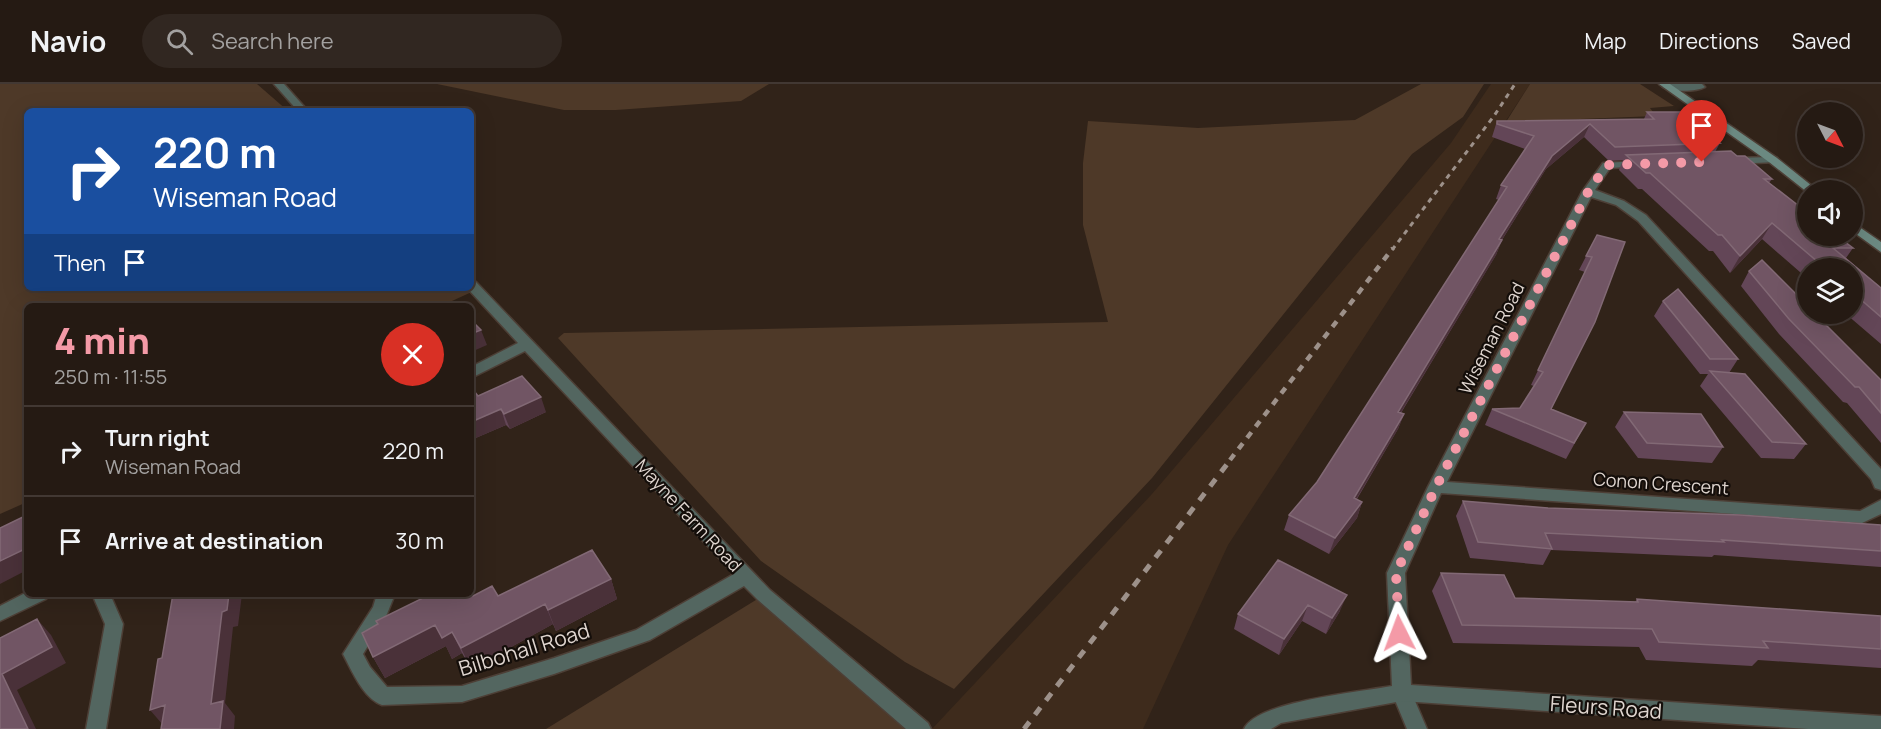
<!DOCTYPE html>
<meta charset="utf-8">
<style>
body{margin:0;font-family:Manrope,sans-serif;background:#312721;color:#f1f3f6;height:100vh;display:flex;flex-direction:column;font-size:22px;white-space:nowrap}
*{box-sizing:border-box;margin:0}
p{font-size:20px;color:#a3a1a0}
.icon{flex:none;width:33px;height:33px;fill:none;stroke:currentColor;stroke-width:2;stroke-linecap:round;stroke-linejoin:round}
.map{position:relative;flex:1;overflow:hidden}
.panel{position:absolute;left:24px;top:219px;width:450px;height:294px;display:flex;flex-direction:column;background:#251a13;border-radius:9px;box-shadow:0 6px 24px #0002,0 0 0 2px #423833}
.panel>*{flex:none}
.guide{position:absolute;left:24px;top:24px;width:450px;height:183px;border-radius:9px;box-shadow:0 6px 24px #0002,0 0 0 2px #423833;background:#1a4fa0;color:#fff;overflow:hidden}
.needle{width:39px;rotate:132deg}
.buttons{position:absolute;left:1797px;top:18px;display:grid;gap:12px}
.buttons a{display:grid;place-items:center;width:66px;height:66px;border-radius:50%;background:#251a13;box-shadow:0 6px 24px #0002,0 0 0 2px #423833;font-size:30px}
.pin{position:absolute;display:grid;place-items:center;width:51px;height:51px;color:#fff;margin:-62px -26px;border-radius:50% 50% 50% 0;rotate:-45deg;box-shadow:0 0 6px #0007}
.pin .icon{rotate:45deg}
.me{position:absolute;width:66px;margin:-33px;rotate:357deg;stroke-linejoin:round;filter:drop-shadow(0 0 4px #0008)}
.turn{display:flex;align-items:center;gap:21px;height:126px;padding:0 30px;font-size:27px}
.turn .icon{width:78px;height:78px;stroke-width:2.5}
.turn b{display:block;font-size:42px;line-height:51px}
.then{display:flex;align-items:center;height:57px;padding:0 30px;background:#0003;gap:12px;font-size:22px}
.round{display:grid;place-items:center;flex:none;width:63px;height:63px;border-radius:32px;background:#312721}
.summary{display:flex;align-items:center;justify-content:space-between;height:102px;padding:0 30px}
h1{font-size:36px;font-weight:800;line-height:45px;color:#f49aa7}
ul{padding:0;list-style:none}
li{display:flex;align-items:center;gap:18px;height:90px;padding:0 30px;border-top:2px solid #423833}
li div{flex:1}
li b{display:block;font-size:22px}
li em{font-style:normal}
header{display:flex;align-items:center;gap:36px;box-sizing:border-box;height:84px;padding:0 30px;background:#251a13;border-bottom:2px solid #423833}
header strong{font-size:28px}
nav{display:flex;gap:33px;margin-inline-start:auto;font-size:21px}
.search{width:420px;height:54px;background:#312721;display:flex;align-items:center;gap:15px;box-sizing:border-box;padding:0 21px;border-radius:33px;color:#a3a1a0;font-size:22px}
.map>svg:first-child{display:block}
.built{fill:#3e2b1c}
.green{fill:#4e3928}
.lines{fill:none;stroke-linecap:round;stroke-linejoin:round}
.lane-casing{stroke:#4d3f36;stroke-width:3}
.street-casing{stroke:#4d3f36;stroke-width:3}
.secondary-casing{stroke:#4d3f36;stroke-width:3}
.lane{fill:#536660;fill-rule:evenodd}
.street{fill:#536660;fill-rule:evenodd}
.secondary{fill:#6b8981;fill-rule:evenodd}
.rail-far2{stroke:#9d918a;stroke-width:3;stroke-dasharray:5 5;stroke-linecap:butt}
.rail-far1{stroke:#9d918a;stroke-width:4.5;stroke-dasharray:7 7;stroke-linecap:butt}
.rail{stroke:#9d918a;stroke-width:5;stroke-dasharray:9 9;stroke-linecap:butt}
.wall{fill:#634657}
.shaded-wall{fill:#4a3139}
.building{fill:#715564;stroke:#826975;stroke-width:1.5}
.route{stroke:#f49aa7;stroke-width:10;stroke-dasharray:0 18}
.labels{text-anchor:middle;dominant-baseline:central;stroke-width:4.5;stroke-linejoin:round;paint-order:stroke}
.street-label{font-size:18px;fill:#dfd5cf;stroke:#140e0a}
.near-street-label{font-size:21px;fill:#dfd5cf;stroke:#140e0a}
</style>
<header>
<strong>Navio</strong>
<div class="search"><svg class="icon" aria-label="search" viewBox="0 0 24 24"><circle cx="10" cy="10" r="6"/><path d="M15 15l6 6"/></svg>Search here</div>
<nav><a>Map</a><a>Directions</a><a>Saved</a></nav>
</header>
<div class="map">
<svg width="1881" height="645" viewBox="0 0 1881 645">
<rect width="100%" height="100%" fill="#312319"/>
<path class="built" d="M1491,0H1530L1228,461L1143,645H932L1152,410L1451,59Z"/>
<path class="green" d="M0,0H257L288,27H27V204H471L476,206L441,222H27V418L0,430Z
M437,0H769L741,17L616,26H564Z
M1421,0H1484L1463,33L1412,70L1152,394L954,605L905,578L761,477L558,254L564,249L1108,238L1083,141V79L1088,37L1198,44L1355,36Z
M1530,0H1640L1674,22L1650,24L1656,32L1506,38Z
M764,511L921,645H546Z"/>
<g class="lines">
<defs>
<path id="lane" d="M1402,601L1409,603L1427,645H1407L1392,609L1395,603Z"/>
<path id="street" d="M274,0H284L308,27H298Z
M1702,0L1705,3C1696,8 1672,8 1663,3L1668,0Z
M1773,73L1777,74V78L1732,80L1727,77L1732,74Z
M1639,77L1645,80L1643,82L1610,84L1595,106L1624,117L1646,131L1881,385V406L1875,404L1871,395L1638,137L1616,121L1591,113L1447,398L1860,427L1881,416V430L1862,439L1441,409L1405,489L1411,601L1881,632V645H1808L1402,617L1281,639L1271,645H1244C1257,617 1361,608 1392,602L1387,489L1428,403L1582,108L1603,79Z
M471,197L476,198L770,506L928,639L931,645H906L758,516L744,502L650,556L554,590L462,618L382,621C363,614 352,587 343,570L373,523L377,510H395L387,530L363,570L370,583L387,603L462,602L554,574L636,546L734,490L525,267L471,294V283L518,259L467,204H471Z
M27,508L49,510L46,515L0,537V522Z
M92,510H110L123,540L106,645H86L105,540Z"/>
<path id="secondary" d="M1659,0H1670L1777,74L1817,106L1807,108L1769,78Z
M1852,138L1881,158V168L1852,147Z"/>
</defs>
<use href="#lane" class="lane-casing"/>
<use href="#street" class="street-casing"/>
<use href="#secondary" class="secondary-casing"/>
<use href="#lane" class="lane"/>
<use href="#street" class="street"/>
<use href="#secondary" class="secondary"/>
<path class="rail-far2" d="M1392,166L1494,32L1515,0"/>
<path class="rail-far1" d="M1230,376L1393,164"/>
<path class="rail" d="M1024,645L1231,375"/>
</g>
<path class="wall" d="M1647,28L1720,59L1715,68L1737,72L1772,95L1769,99L1853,164L1846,174L1881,204V260L1846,230H1852V184H1808V195L1762,155L1730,189L1713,167H1709L1642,105H1638L1619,86L1623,76L1609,77L1584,53L1546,85L1502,156L1496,171L1401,329L1404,330L1398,345L1357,415L1362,418L1357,434L1329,470L1284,446L1289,431L1317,398L1499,116L1496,115L1501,101L1525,65L1492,53L1497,37L1644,35Z
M1597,151L1625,158L1551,325L1586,339L1566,375L1485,341L1492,325L1520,324L1534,302L1531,301L1585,188L1579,186Z
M1749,187L1881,296V359L1847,319L1843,318L1779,250L1741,202Z
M1663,217L1738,275L1729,289L1806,360L1794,375L1761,374L1700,302L1708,290H1700L1654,232Z
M471,308L478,312L546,328L510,345L506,341L471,356Z
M1624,328L1723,363L1712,379L1638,374L1615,343Z
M1463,417L1548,424L1881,441V483L1714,471L1712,473L1551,466L1543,481L1470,474L1456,432Z
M1278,476L1340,527L1326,550L1302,537L1279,571L1234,545L1238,530Z
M1441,489L1515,514L1635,518L1637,515L1881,532V584L1758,576L1752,582L1646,576L1639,563L1453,559L1432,507Z
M611,495L617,515L556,547L553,540L471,585L462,569L452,575L446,562L385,594L373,573L378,540L430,511L429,510H471L473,512H498Z"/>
<path class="shaded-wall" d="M1590,40L1584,53L1546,85L1493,170L1499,155L1552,72Z
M1772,139L1762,155L1730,189L1740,172Z
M1502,156L1496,171L1392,343L1398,328Z
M481,246L487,261L471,268V250Z
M541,313L546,328L510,345L504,330Z
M501,325L506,341L471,356V338Z
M1404,330L1398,345L1348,429L1354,414Z
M1362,418L1357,434L1329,470L1335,454Z
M27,464V486L0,500V477Z
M611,495L617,515L556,547L548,526Z
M229,510H242L238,542L233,543L225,619L235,632L234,645H220L211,620L222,528Z
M1347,511L1340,527L1326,550L1332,534Z
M545,520L553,540L471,585L461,564Z
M1308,521L1302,537L1279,571L1284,555Z
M37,535L51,551L66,579L17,606L36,645H28L2,590Z
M435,541L446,562L385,594L373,573Z
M452,548L462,569L452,575L442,554Z
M165,621L163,641L150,626Z"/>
<path class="building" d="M1647,28H1683L1720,59L1615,63L1590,40L1552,72L1499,155L1502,156L1398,328L1404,330L1354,414L1362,418L1335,454L1289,431L1317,398L1507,103L1501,101L1534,52L1497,40V37L1654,35Z
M1731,67L1737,72H1745L1772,95H1764L1808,129V152H1837L1853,164H1833L1881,204V233L1852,208V184H1825L1772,139L1740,172L1722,151H1718L1650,89H1646L1626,71Z
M1597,151L1625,158L1595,238L1551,325L1586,339L1574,359L1492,325L1520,324L1543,288L1538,286L1592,173L1586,172Z
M1762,176L1808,222V230H1815L1881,296V329L1859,303H1855L1789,235L1749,187Z
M1678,205L1738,275H1710L1663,217Z
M471,236L481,246L471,250Z
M1710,287L1745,290L1806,360L1772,358Z
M522,292L541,313L504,330L501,325L471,338V308L474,307L478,312Z
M1624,328L1701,330L1723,363L1647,359Z
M1463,417L1548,424L1740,431L1881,441V467L1722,456L1724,458L1545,449L1552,465L1478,458Z
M27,431V464L0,477V444Z
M592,466L611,495L548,526L545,520L461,564L452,548L442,554L435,541L373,573L362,549L378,540L376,537L431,510H471V509L473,512L492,502L498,512Z
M1278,476L1347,511L1332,534L1308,521L1284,555L1238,530Z
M1441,489L1504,491L1515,514L1638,518L1637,515L1881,532V565L1763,557L1768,564L1659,558L1652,545L1462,541Z
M173,510H229L227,526L222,528L211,620L223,617L220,645H161L165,621L150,626L158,575L162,574Z
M37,535L52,563L2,590L28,645H0V554Z"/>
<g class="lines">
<path class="route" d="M1399,549L1396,489L1436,403L1588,108L1607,81L1702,78"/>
</g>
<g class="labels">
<g class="street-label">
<text transform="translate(1491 254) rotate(-63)">Wiseman Road</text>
<text transform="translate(1661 399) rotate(4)">Conon Crescent</text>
<text transform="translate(689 431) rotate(47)">Mayne Farm Road</text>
</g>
<g class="near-street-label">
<text transform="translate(524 565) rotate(-17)">Bilbohall Road</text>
<text transform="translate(1606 623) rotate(4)">Fleurs Road</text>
</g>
</g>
</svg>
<div class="buttons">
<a><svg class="needle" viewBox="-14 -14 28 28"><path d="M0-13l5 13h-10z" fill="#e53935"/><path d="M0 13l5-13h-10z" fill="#a3a1a0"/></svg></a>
<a><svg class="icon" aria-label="sound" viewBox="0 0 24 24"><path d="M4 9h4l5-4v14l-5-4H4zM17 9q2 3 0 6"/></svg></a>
<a><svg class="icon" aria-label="layers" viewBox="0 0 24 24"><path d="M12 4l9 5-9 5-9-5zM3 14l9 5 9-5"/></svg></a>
</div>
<div class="pin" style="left:1702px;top:78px;background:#d93025"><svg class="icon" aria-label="arrive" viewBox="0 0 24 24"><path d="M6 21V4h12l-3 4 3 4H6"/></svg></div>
<svg class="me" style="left:1399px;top:549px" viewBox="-20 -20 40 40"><path d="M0-17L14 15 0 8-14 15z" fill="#f49aa7" stroke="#fff" stroke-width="4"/></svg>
<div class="guide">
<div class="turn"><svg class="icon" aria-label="right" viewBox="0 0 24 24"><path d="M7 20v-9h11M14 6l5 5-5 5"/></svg><div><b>220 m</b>Wiseman Road</div></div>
<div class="then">Then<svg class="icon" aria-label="arrive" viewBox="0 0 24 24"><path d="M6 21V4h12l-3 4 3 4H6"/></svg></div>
</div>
<section class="panel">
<div class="summary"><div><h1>4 min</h1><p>250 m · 11:55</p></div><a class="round" style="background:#d93025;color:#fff"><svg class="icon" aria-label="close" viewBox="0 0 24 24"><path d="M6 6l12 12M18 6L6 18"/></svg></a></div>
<ul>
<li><svg class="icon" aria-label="right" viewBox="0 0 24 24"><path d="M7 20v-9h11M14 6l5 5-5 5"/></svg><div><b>Turn right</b><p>Wiseman Road</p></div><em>220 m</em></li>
<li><svg class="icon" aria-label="arrive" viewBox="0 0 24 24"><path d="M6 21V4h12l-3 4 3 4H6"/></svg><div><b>Arrive at destination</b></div><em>30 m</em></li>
</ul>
</section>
</div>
